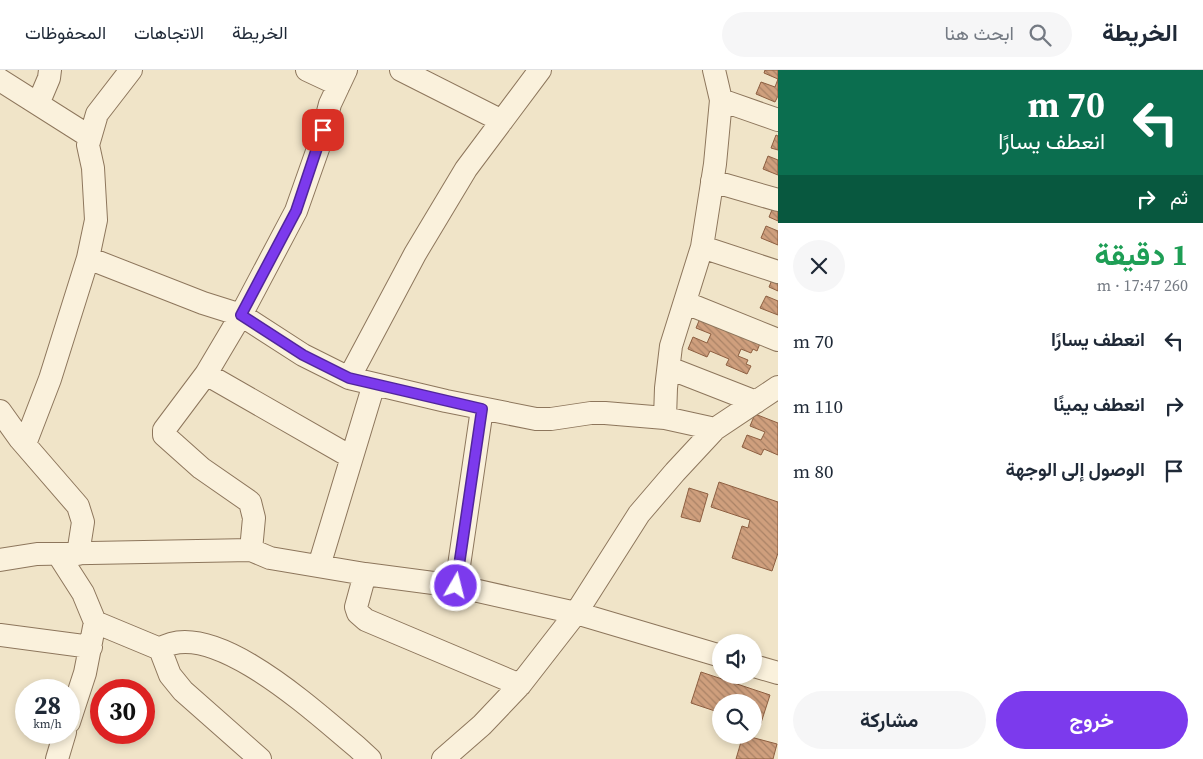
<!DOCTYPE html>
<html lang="ar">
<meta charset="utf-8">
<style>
body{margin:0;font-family:"Source Serif 4",Vazirmatn,serif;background:#f6f6f7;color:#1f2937;direction:rtl;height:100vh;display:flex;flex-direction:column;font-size:19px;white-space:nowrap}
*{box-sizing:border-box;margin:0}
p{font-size:16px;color:#747a83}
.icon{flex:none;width:28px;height:28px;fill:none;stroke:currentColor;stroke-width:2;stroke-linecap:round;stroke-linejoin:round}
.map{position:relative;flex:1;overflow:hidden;direction:ltr}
.sheet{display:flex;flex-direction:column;background:#fff;width:425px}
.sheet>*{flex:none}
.guide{background:#0b6e4f;color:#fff;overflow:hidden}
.tools{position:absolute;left:712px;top:564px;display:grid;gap:10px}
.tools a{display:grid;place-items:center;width:50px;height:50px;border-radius:50%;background:#fff;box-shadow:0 2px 8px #0003;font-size:25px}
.speed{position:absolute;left:15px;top:609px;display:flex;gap:10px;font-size:25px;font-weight:700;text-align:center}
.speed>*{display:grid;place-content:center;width:65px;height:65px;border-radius:50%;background:#fff;box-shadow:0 2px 8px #0003;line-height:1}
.speed small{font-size:12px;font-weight:400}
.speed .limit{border:8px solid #d22;background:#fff;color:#111}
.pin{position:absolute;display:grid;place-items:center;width:42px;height:42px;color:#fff;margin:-21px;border-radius:10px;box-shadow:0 2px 8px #0006}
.me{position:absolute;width:55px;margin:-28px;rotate:8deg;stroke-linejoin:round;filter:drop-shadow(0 0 4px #0008)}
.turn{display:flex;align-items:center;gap:18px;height:105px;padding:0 15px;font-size:22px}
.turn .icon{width:65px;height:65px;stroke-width:2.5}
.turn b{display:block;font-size:35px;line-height:42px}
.then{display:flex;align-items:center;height:48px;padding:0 15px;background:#0003;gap:10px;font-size:19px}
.round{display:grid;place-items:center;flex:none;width:52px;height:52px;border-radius:26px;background:#f6f6f7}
.headline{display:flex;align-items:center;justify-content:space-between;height:85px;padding:0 15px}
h1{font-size:30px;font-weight:700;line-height:38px;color:#1e9e55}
.cta{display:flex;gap:10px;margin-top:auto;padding:10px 15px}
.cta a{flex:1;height:58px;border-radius:30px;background:#7c3aed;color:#fff;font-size:20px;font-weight:700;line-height:58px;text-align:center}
.cta a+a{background:#f6f6f7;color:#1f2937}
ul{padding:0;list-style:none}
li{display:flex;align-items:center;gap:15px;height:65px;padding:0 15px}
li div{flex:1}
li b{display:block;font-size:19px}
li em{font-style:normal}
header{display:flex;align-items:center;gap:30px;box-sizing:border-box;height:70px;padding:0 25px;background:#fff;border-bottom:1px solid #e0e1e3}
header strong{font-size:24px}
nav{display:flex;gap:28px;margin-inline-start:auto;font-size:18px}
.search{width:350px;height:45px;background:#f6f6f7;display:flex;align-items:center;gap:12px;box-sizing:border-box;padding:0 18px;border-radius:28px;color:#747a83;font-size:19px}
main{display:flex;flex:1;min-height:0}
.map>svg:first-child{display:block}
.building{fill:url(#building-back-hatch);stroke:#8d5f41}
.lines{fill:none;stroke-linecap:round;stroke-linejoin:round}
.minor-casing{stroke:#8d765c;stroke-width:24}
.minor{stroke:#faf1dc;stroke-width:22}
.route-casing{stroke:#51269a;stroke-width:12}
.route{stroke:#7c3aed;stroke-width:9}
</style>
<header>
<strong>الخريطة</strong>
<div class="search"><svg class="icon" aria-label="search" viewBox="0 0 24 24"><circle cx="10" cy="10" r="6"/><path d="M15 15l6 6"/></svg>ابحث هنا</div>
<nav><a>الخريطة</a><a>الاتجاهات</a><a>المحفوظات</a></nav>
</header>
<main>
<section class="sheet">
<div class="guide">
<div class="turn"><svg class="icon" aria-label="left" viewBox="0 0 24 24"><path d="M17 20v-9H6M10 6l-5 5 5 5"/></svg><div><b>70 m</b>انعطف يسارًا</div></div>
<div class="then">ثم<svg class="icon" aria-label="right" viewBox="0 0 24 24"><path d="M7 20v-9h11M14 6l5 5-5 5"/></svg></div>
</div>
<div class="headline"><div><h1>1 دقيقة</h1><p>260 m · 17:47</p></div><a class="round"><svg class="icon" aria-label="close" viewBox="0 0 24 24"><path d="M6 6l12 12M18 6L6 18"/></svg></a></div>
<ul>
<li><svg class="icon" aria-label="left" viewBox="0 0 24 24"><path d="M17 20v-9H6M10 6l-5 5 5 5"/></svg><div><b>انعطف يسارًا</b></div><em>70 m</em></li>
<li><svg class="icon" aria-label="right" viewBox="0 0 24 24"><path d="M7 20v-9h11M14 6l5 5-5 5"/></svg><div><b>انعطف يمينًا</b></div><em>110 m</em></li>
<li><svg class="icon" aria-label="arrive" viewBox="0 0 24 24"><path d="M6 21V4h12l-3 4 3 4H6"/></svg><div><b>الوصول إلى الوجهة</b></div><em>80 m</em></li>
</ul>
<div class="cta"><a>خروج</a><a>مشاركة</a></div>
</section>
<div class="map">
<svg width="778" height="689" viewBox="0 0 778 689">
<defs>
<pattern id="building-back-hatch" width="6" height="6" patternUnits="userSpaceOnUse" patternTransform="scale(1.25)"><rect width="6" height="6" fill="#cf9f7d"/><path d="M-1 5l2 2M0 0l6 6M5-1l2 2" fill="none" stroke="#a98266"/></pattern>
</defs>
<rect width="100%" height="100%" fill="#f0e4c8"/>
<path class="building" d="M765,0H778V9L764,3Z
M778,9V26L775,32L756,24L761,12L775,17Z
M776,65L778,66V80L771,78Z
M768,86L778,90V105L763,99Z
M774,135L778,136V151L769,147Z
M766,156L778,161V175L761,168Z
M774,205L778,206V221L769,217Z
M766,226L778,231V245L760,238Z
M701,246L761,271L757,281L753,279L751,283L741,279L738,286L748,290L746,294L751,296L747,304L726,295L729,289L710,281L707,287L688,279L693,267L707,273L711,264L696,258Z
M755,344L778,353V385L764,379L761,385L742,377L747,365L761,370L765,362L750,356Z
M719,412L778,432V483L772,501L732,488L742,456L748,458L750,450L711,437Z
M689,418L708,424L700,452L681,447Z
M701,602L770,625L760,656L754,654V632H721V643L691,633Z
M743,665L777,674L773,689H736Z"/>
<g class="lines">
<defs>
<path id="minor" d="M307,0L339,15
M401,0L502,51
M0,10L90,67
M721,30L778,50
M38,34L49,8L50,0
M712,111L778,130
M702,177L778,202
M88,188L203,233L241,245L303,285L349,308L446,331L536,349H551L591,343H605L665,348L715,359
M686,233L778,270
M669,298L756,332
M206,304L351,387
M349,308L415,184L466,99L540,0
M0,341L20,369L78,436L83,452L78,484
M665,348L666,318L671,276L702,177L715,94L721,30L714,0
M25,374L50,309L88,188L96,150L93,98L88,75L97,44L131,0
M251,480L254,448L250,432L201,398L164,365V360L206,304L241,245L296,141L320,73L330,34L346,0
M58,484L83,523L95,552L85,603L69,652
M0,490L37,484L251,480L270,488L365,504L456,516L576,543L721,586
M319,496L374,314
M365,504L356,537L358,543L366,550L520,615
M456,516L482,339
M95,552L160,579
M0,565L91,577
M160,579C212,545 318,645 357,677L370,689
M160,579L170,605L183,621L260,689
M754,596L778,603
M57,689L65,662
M443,689L482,655L520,615L576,543L639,444L675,402L715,359L778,317"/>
</defs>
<use href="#minor" class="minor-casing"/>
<use href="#minor" class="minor"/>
</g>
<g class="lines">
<defs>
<path id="route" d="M323,60L296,141L241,245L303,285L349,308L482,339L456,516"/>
</defs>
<use href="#route" class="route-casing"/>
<use href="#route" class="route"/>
</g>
</svg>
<div class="tools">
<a><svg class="icon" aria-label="sound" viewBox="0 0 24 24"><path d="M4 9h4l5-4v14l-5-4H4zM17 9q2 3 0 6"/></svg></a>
<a><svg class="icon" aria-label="search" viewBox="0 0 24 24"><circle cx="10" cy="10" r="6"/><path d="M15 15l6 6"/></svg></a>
</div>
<div class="speed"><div>28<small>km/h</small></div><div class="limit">30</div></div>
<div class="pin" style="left:323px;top:60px;background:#d93025"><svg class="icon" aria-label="arrive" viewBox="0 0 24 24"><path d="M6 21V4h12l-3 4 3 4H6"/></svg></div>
<svg class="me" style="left:456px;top:516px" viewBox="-20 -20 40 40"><circle r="17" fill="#7c3aed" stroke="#fff" stroke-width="3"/><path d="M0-11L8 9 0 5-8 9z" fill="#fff"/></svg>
</div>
</main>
